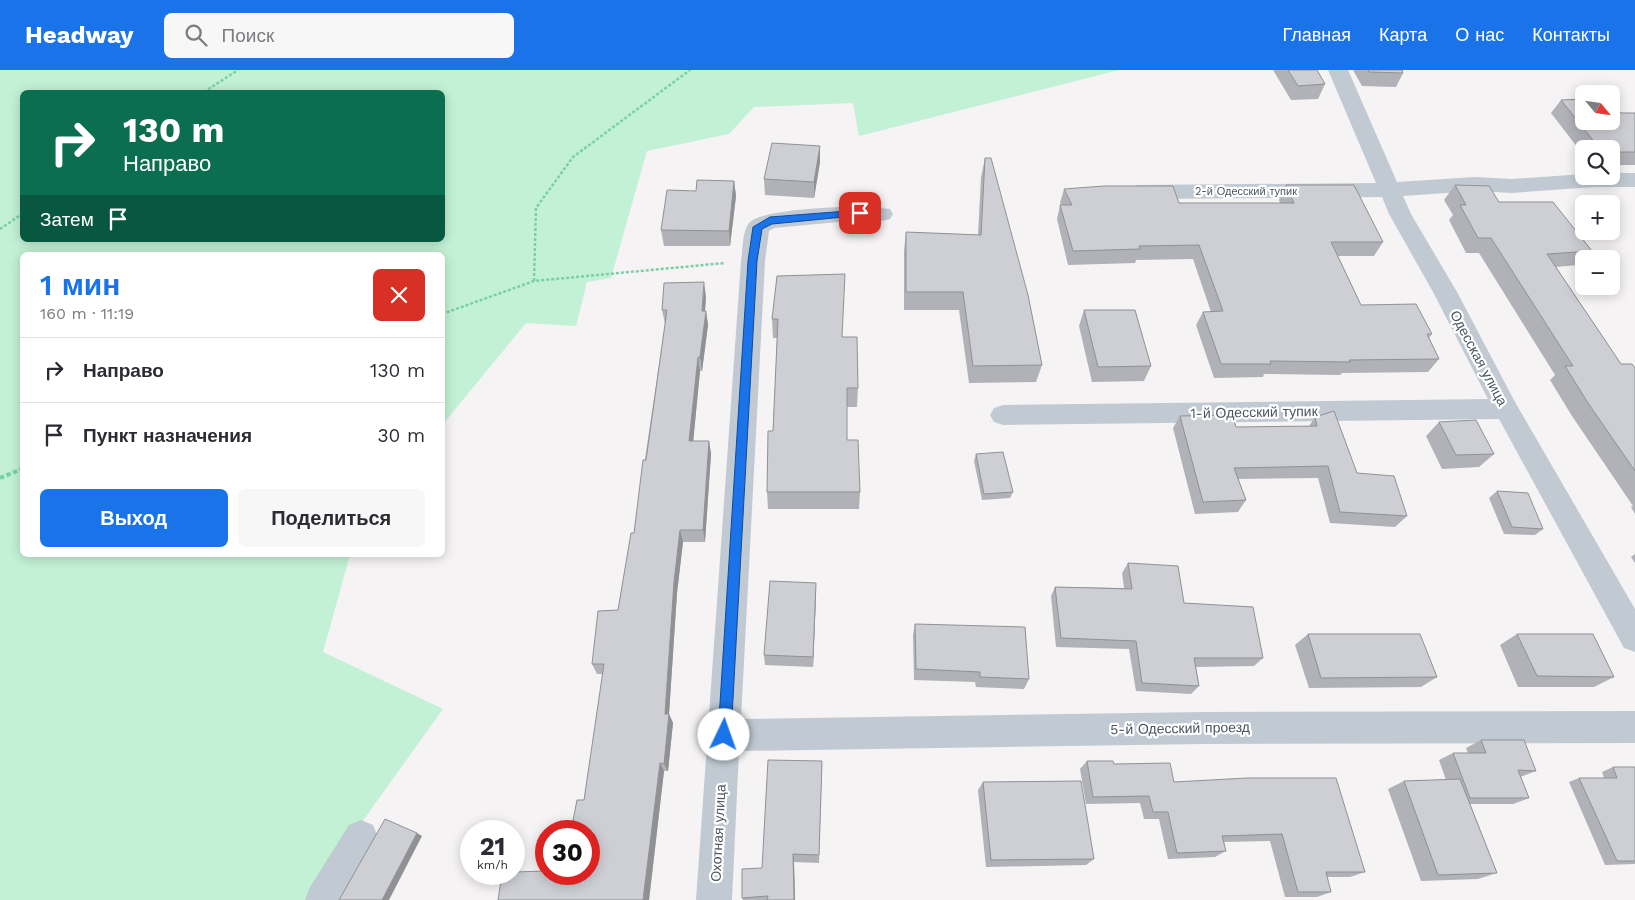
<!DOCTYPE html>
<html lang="ru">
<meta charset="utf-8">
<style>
body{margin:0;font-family:"Work Sans",sans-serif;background:#f7f7f7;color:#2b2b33;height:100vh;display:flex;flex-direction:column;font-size:19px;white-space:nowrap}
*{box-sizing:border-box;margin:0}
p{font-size:16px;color:#7c7c81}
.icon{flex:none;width:28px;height:28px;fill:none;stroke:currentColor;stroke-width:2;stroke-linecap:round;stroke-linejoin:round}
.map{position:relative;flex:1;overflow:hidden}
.details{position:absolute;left:20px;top:182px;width:425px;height:305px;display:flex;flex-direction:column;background:#fff;border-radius:8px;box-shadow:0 2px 12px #0003}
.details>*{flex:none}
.guide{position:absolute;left:20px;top:20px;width:425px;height:152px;border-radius:8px;box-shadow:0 2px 12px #0003;background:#0b6e4f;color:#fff;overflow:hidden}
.needle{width:32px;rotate:119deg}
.controls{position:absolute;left:1575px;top:15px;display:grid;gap:10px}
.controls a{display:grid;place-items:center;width:45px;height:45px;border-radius:8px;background:#fff;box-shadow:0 2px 12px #0003;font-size:25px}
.speed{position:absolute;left:460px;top:750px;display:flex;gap:10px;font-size:25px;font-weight:700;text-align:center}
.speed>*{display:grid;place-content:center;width:65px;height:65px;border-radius:50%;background:#fff;box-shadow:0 2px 12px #0003;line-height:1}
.speed small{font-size:12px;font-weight:400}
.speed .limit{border:8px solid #d22;background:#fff;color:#111}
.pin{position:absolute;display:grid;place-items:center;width:42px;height:42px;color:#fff;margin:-21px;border-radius:10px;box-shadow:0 2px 8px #0006}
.me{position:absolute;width:55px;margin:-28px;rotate:3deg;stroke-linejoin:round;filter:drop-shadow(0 0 4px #0008)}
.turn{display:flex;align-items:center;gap:18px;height:105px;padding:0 20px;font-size:22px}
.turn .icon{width:65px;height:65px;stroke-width:2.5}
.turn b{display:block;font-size:35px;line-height:42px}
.then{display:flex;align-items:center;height:48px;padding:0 20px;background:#0003;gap:10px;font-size:19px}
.round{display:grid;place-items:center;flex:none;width:52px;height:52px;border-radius:8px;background:#f7f7f7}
.headline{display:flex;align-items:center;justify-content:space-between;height:85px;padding:0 20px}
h1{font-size:30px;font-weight:600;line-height:38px;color:#1a73e8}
.button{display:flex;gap:10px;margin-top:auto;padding:10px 20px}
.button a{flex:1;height:58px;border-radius:8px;background:#1a73e8;color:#fff;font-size:20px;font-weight:600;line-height:58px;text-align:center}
.button a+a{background:#f7f7f7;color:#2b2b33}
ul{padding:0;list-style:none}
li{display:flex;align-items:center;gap:15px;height:65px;padding:0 20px;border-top:1px solid #e1e1e2}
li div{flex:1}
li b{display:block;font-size:19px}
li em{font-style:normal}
header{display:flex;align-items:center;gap:30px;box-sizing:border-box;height:70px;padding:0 25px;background:#1a73e8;color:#fff}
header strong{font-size:24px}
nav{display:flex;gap:28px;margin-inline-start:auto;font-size:18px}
.search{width:350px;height:45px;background:#f7f7f7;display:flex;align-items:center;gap:12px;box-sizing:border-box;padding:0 18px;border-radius:8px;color:#7c7c81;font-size:19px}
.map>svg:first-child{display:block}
.green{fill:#c3f1d5;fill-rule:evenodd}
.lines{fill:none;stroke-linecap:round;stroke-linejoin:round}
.path-far1{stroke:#7ad0a6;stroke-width:2.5;stroke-dasharray:3 2;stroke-linecap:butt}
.path{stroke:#7ad0a6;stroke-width:4;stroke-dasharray:4.5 2.5;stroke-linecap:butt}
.minor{fill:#c1cad2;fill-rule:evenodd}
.wall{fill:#b0b2b7}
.shaded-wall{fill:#909195}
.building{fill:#cdcfd5;stroke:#909195}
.route{fill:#1a73e8;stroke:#114b97}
.labels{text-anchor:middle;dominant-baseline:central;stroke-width:4.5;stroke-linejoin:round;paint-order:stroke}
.far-street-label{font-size:11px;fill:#4a5661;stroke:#fff}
.street-label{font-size:14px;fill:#4a5661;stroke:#fff}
</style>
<header>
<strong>Headway</strong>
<div class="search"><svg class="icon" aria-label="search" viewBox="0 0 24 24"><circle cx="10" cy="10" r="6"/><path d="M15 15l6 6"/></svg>Поиск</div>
<nav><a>Главная</a><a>Карта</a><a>О нас</a><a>Контакты</a></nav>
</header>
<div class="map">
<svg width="1635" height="830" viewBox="0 0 1635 830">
<rect width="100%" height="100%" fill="#f5f3f3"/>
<path class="green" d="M0,0H1119L859,66L853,33L754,37L729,64L647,81L611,208L587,212L576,256L526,253L443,354L442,185H22V485H350L323,582L443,639L306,830H0ZM22,22H442V170H22Z"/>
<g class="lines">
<path class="path-far1" d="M204,22L238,0
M0,159L22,144
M534,211L536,138L573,87L690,0
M442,244L534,211L725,193"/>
<path class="path" d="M0,408L22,399"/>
<path class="minor" d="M1328,0H1348L1397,112L1475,107L1512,109L1584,104V106H1611V103H1635V117H1594L1512,123L1475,121L1403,126L1411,144L1457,222L1515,332L1635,539V582L1624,578L1499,349L1003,355L994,352L990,345L994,338L1003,335L1488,329L1433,222L1389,144L1382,127L1138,129L1130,127L1127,122L1130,117L1138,115L1376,113Z
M860,136L890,139L893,144L890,149L882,151L860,150L774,158L769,161L765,191L741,649L1204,642L1635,641V673L1204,674L739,681L732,830H696L741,191C743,181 742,161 749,153C761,139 839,137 860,136Z
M361,750L373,755L378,767L373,779L343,830H305L310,817L349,755Z"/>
</g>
<path class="wall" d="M1273,0H1317L1325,14L1318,29L1291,30Z
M1353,0H1402L1403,3L1396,17L1362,16Z
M1561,30L1621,43H1635V95H1611V79H1584V86L1551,43Z
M820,76V92L814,128L765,125L764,109Z
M985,88L1042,295L1036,312L969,313L959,240H904V181L906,162L978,165L981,107Z
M734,111L736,126L730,176H664L661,160L696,121Z
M1286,115L1383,172L1374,186H1338L1361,235L1432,264L1429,268L1439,289L1428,302L1342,303L1340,305L1264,304L1263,307L1214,308L1196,255L1203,242H1211L1193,189L1136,190L1135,193L1068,195L1057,149L1060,135H1061L1060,133L1064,119L1179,133H1280L1279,130Z
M1455,115L1499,132L1592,181L1578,195L1556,197L1621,294L1635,298V444L1631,437L1633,436L1572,346L1550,310L1555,305L1479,183H1466L1449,150L1453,145L1444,130Z
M777,206L843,267L858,318L857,337H847V370L860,422L859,439H768L767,422L773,361L777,268H773L772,249Z
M706,227L705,241H706L708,255L702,301H700L693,371H709L711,384L705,472H683L677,523L669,644L673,653L668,701H664L649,830H498L589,804L584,730L603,604H597L592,594L618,540L634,463L665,254L662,240Z
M1084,240L1151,296L1144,311L1092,312L1079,256Z
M1180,346L1236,357L1309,356L1315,347L1357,403L1407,446L1395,457L1330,453L1318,408L1238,409L1246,430L1238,442L1195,444L1173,358Z
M1439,352L1494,384L1479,397L1442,399L1426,366Z
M976,384L1013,422L1010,428L982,430L974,391Z
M1497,421L1543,459L1535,465L1504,464L1489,428Z
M1635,484V493L1631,487Z
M1128,493L1184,533L1263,588L1254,596L1196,597L1199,616L1191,624L1136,621L1129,579L1056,577L1051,526L1055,517L1124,518L1122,503Z
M816,525L813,597L765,595L764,585Z
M915,554L1029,609L1024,619L976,617L975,612L914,610L913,565Z
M1308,564L1437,607L1421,617L1309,618L1295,575Z
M1517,564L1614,607L1594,617H1518L1500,575Z
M1481,670L1536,701L1520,707L1529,728L1513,734H1470L1497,803L1478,809L1421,811L1388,719L1404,711L1446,710L1439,690L1453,683H1468L1466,678Z
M822,691L819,793L794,792L795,830H743L742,828L762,798Z
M1087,691L1114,694L1174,712L1365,802L1350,807H1327L1331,822L1317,827H1285L1270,771L1224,772L1226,781L1215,787L1168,789L1159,749H1144L1140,733L1086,734L1080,699Z
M1613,697H1635V794L1605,795L1569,712L1579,708H1604L1602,702Z
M983,712L1094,789L1086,795L986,797L978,720Z"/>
<path class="shaded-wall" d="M820,76V92L814,128V112Z
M734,111L736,126L730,176L729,161Z
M704,212L706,227L704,252L706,241L708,255L702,301L700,287Z
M698,287L700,301L692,384L689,371Z
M709,371L711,384L705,472L703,460Z
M680,460L683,472L677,523L669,644L673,653L668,701L664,694L665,644L674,512Z
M816,513V525L813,597V587Z
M660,693L664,701L649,830H643Z
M417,763L422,766L389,830H382Z
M793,784L794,792L795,830H794Z"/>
<path class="building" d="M1288,0H1317L1325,14L1298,16Z
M1368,0H1402L1403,3L1369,2Z
M1584,29V51H1611V32L1621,43H1635V82H1611V79H1600L1561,30Z
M772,73L820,76L814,112L764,109Z
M985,88H991L1028,225L1042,295L973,296L963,222H906V162L981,165Z
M697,110L734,111L729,161L661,160L667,120L696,121Z
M1286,115H1354L1383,172H1331L1361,235L1416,234L1432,264H1427L1439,289L1349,290L1350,292L1270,291L1271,294H1221L1203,242L1223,241L1199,175L1139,176L1140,179L1073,181L1060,135H1072L1064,119L1104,116H1173L1179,133H1294Z
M1455,115L1489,116L1499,132H1553L1592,181L1547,184L1621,294H1632L1635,298V401L1588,333L1565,296H1573L1491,168H1478L1460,135H1466Z
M845,204L842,267H857L858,318H847V370H858L860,422H767L768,361H773L778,249H772L777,206Z
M704,212L702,241H706L700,287H698L689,371H709L703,460H680L674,512L665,644H669L664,694L660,693L643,830H498L502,804H514V802L546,801V804H589V761H571L577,730H584L604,594H592L598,541L618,540L631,463H634L643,390H646L667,240H662L664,213Z
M1084,240H1135L1151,296L1098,297Z
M1334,341L1357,403L1394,406L1407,446L1340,442L1328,396L1234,398L1246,430L1203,432L1180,346L1232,345L1236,357L1317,356L1315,347Z
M1476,350L1494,384L1456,385L1439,352Z
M1003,382L1013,422L984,424L976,384Z
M1497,421L1528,423L1543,459L1512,457Z
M1128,493L1178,496L1184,533L1253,537L1263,588H1194L1199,616L1142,613L1136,571L1061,568L1055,517L1132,519Z
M770,511L816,513L813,587L764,585Z
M915,554L1025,557L1029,609L980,607V602L916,599Z
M1308,564H1420L1437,607L1321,608Z
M1517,564H1593L1614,607L1537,606Z
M1481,670H1524L1536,701L1518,700L1529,728H1470L1453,683H1486Z
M768,690L822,691L819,785L793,784L794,830H767L768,826L742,828V799L762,798Z
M1087,691H1113L1114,694L1170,693L1174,712L1247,708H1336L1365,802H1326L1331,822H1298L1282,764L1222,766L1226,781L1177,783L1168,742H1153L1149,726L1093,727Z
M1613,697H1635V791H1617L1579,708H1617Z
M1460,709L1497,803L1438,805L1404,711Z
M1081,711L1094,789L991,790L983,712Z
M385,749L417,763L382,830H339Z"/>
<path class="route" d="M860,140L864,141V145L772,154L762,159L757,191L731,665L729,670L724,672L720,670L718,665L748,191L753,157L770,147Z"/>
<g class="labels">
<g class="far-street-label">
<text x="1246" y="121">2-й Одесский тупик</text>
</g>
<g class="street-label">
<text transform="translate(1479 288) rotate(62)">Одесская улица</text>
<text transform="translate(1254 342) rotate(-1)">1-й Одесский тупик</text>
<text transform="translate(1180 658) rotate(-1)">5-й Одесский проезд</text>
<text transform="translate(718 763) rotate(-87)">Охотная улица</text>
</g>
</g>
</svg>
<div class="controls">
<a><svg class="needle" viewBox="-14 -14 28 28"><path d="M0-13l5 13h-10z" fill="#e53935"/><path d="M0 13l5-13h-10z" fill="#7c7c81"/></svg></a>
<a><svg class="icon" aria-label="search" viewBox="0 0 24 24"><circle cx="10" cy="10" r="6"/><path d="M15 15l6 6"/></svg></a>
<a>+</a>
<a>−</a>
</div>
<div class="speed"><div>21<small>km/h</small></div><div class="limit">30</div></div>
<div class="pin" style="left:860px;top:143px;background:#d93025"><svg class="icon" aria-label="arrive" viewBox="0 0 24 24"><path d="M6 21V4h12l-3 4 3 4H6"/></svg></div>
<svg class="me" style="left:724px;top:665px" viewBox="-20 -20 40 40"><circle r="19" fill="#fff"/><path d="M0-13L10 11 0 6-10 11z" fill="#1a73e8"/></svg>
<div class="guide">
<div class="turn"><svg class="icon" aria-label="right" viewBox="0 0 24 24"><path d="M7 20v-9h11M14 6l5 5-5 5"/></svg><div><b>130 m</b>Направо</div></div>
<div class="then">Затем<svg class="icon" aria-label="arrive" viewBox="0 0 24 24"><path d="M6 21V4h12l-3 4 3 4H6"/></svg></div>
</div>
<section class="details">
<div class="headline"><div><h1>1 мин</h1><p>160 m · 11:19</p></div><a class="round" style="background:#d93025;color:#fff"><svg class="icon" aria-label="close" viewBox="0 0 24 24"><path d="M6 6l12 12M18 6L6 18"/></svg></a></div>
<ul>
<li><svg class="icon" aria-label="right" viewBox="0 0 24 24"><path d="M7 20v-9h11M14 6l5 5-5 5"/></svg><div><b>Направо</b></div><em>130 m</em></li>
<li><svg class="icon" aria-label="arrive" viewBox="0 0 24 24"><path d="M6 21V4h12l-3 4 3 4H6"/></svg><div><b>Пункт назначения</b></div><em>30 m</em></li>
</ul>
<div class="button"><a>Выход</a><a>Поделиться</a></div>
</section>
</div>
